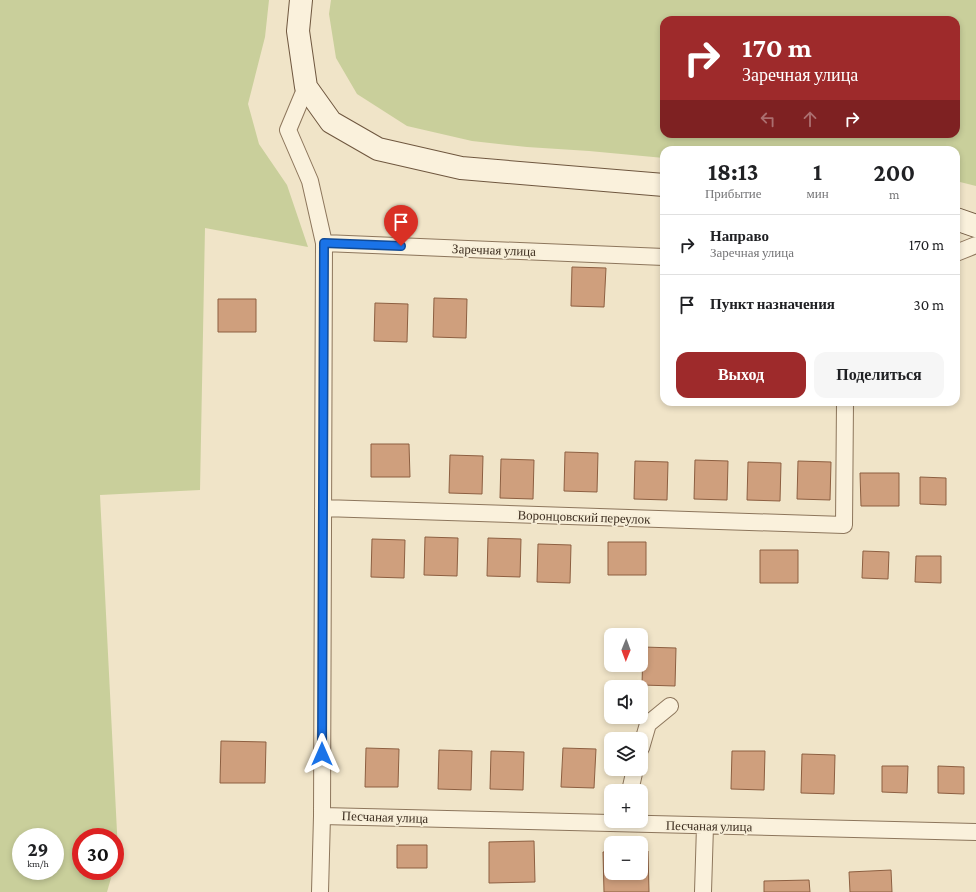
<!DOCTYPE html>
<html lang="ru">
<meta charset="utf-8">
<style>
body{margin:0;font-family:"Crimson Pro",serif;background:#f6f6f6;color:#202124;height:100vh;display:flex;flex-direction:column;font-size:15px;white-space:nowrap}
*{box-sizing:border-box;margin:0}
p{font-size:13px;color:#757577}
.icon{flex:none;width:22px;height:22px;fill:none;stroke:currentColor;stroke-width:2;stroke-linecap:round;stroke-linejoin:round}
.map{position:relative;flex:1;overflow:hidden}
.panel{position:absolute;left:660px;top:146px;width:300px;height:260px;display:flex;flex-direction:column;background:#fff;border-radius:12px;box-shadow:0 2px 6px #0003}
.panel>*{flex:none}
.top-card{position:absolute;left:660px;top:16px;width:300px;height:122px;border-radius:12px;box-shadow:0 2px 6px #0003;background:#9e2a2b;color:#fff;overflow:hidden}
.needle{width:26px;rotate:181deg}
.tools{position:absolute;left:604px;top:628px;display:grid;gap:8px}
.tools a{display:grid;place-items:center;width:44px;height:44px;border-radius:8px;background:#fff;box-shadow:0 2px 6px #0003;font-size:20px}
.speed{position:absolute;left:12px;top:828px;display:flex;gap:8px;font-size:20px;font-weight:700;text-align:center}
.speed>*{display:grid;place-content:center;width:52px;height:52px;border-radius:50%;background:#fff;box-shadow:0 2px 6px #0003;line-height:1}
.speed small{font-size:10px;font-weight:400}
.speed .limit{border:6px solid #d22;background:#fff;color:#111}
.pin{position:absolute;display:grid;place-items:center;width:34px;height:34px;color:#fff;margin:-41px -17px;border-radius:50% 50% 50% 0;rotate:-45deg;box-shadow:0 0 4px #0007}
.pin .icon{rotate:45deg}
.me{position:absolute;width:44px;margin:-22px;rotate:0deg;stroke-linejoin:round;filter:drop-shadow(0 0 3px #0008)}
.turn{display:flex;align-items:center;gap:14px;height:84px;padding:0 16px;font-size:18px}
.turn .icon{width:52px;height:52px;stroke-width:2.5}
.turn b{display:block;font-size:28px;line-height:34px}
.lanes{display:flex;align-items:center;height:38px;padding:0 16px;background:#0003;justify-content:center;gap:20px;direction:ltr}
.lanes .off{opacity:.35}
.eta{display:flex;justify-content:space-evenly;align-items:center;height:68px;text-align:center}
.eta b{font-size:24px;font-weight:700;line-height:28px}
.primary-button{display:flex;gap:8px;margin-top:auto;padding:8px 16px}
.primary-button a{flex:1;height:46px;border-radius:12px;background:#9e2a2b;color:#fff;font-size:16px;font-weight:700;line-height:46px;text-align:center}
.primary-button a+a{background:#f6f6f6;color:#202124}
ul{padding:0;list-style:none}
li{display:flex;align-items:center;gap:12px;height:60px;padding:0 16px;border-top:1px solid #e0e0e0}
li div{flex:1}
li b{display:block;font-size:15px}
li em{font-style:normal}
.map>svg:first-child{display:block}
.green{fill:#c9cf9b;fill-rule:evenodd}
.building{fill:#cf9f7d;stroke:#8d5f41}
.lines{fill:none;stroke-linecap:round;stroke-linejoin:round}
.street-casing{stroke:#8d765c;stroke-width:18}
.secondary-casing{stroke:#6f573f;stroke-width:24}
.street{stroke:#faf1dc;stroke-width:16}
.secondary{stroke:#faf1dc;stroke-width:22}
.route-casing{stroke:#114b97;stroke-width:10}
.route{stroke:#1a73e8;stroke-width:7}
.labels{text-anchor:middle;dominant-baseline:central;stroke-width:3.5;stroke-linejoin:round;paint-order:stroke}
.street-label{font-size:13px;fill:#3d2e20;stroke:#f7eed8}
</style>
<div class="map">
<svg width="976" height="892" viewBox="0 0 976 892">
<rect width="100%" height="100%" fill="#f0e4c8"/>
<path class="green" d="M0,0H269L265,37L248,104L259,144L287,185L308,247L205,228L200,490L100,495L118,852L115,864V837H81V871H113L107,892H0ZM21,837H55V871H21Z
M331,0H976V186L956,181V150H664V158L589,151L527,147L472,141L407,126L357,94L336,58L329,14ZM664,20H956V134H664Z"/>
<path class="building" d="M572,267L606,268L604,307L571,306Z
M434,298L467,299L466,338L433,337Z
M218,299H256V332H218Z
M375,303L408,304L407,342L374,341Z
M371,444H409L410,477H371Z
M565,452L598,453L597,492L564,491Z
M450,455L483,456L482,494L449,493Z
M501,459L534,460L533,499L500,498Z
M695,460L728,461L727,500L694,499Z
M635,461L668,462L667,500L634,499Z
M798,461L831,462L830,500L797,499Z
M748,462L781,463L780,501L747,500Z
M860,473H899V506H861Z
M920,477L946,478V505L920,504Z
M425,537L458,538L457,576L424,575Z
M488,538L521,539L520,577L487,576Z
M372,539L405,540L404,578L371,577Z
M608,542H646V575H608Z
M538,544L571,545L570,583L537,582Z
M760,550H798V583H760Z
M863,551L889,552L888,579L862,578Z
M916,556H941V583L915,582Z
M643,647L676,648L675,686L642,685Z
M221,741L266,742L265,783H220Z
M366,748L399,749L398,787H365Z
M563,748L596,749L594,788L561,787Z
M439,750L472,751L471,790L438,789Z
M491,751L524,752L523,790L490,789Z
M732,751H765L764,790L731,789Z
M802,754L835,755L834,794L801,793Z
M882,766H908L907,793L882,792Z
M938,766L964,767V794L938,793Z
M534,841L535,882L489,883V842Z
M397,845H427V868H397Z
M611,851V873H641V851H648L649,892H604L603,852Z
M891,870L892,892H850L849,872Z
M809,880L810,892H764V881Z"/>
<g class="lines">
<defs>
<path id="street" d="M306,87L288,130L310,181L324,243L322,816L320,892
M324,243L664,257
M956,253L976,245
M323,508L844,525L845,402
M641,748L648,724L670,706
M630,791L635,769
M322,816L976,832
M703,892L705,826"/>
<path id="secondary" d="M301,0L298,31L306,87L331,122L378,149L461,168L664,185
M956,219L976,226"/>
</defs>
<use href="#street" class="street-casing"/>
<use href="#secondary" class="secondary-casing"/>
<use href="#street" class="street"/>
<use href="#secondary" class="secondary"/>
</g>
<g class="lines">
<defs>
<path id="route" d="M322,754L324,243L401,246"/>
</defs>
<use href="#route" class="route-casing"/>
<use href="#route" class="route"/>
</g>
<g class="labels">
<g class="street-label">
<text transform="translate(494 250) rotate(2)">Заречная улица</text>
<text transform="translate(584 517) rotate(2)">Воронцовский переулок</text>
<text transform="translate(385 817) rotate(2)">Песчаная улица</text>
<text transform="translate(709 826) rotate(1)">Песчаная улица</text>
</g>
</g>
</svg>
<div class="tools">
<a><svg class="needle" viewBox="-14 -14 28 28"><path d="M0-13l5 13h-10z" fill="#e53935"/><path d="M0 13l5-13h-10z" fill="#757577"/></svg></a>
<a><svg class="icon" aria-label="sound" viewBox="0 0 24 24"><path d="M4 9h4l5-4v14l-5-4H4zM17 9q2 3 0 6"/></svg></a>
<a><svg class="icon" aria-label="layers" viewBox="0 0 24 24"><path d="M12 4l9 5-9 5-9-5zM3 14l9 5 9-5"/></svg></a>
<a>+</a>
<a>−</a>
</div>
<div class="speed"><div>29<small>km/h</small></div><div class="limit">30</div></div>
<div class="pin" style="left:401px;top:246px;background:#d93025"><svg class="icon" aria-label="arrive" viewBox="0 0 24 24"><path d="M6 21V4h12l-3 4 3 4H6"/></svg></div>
<svg class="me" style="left:322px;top:754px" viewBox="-20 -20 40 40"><path d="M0-17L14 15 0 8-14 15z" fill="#1a73e8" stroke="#fff" stroke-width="4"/></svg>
<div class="top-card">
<div class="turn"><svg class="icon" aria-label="right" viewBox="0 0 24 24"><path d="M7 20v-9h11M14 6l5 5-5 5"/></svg><div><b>170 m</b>Заречная улица</div></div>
<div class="lanes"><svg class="icon off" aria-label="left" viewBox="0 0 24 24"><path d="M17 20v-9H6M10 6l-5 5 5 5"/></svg><svg class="icon off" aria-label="ahead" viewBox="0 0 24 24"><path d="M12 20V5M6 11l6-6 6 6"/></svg><svg class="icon" aria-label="right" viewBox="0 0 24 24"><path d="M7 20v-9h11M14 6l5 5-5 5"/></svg></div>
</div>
<section class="panel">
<div class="eta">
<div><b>18:13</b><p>Прибытие</p></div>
<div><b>1</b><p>мин</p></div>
<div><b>200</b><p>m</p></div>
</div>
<ul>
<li><svg class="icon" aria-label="right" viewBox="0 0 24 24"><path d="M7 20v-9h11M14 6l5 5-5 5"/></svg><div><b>Направо</b><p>Заречная улица</p></div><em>170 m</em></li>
<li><svg class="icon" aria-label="arrive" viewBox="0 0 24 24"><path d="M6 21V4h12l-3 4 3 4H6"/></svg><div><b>Пункт назначения</b></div><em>30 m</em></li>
</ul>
<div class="primary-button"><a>Выход</a><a>Поделиться</a></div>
</section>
</div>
